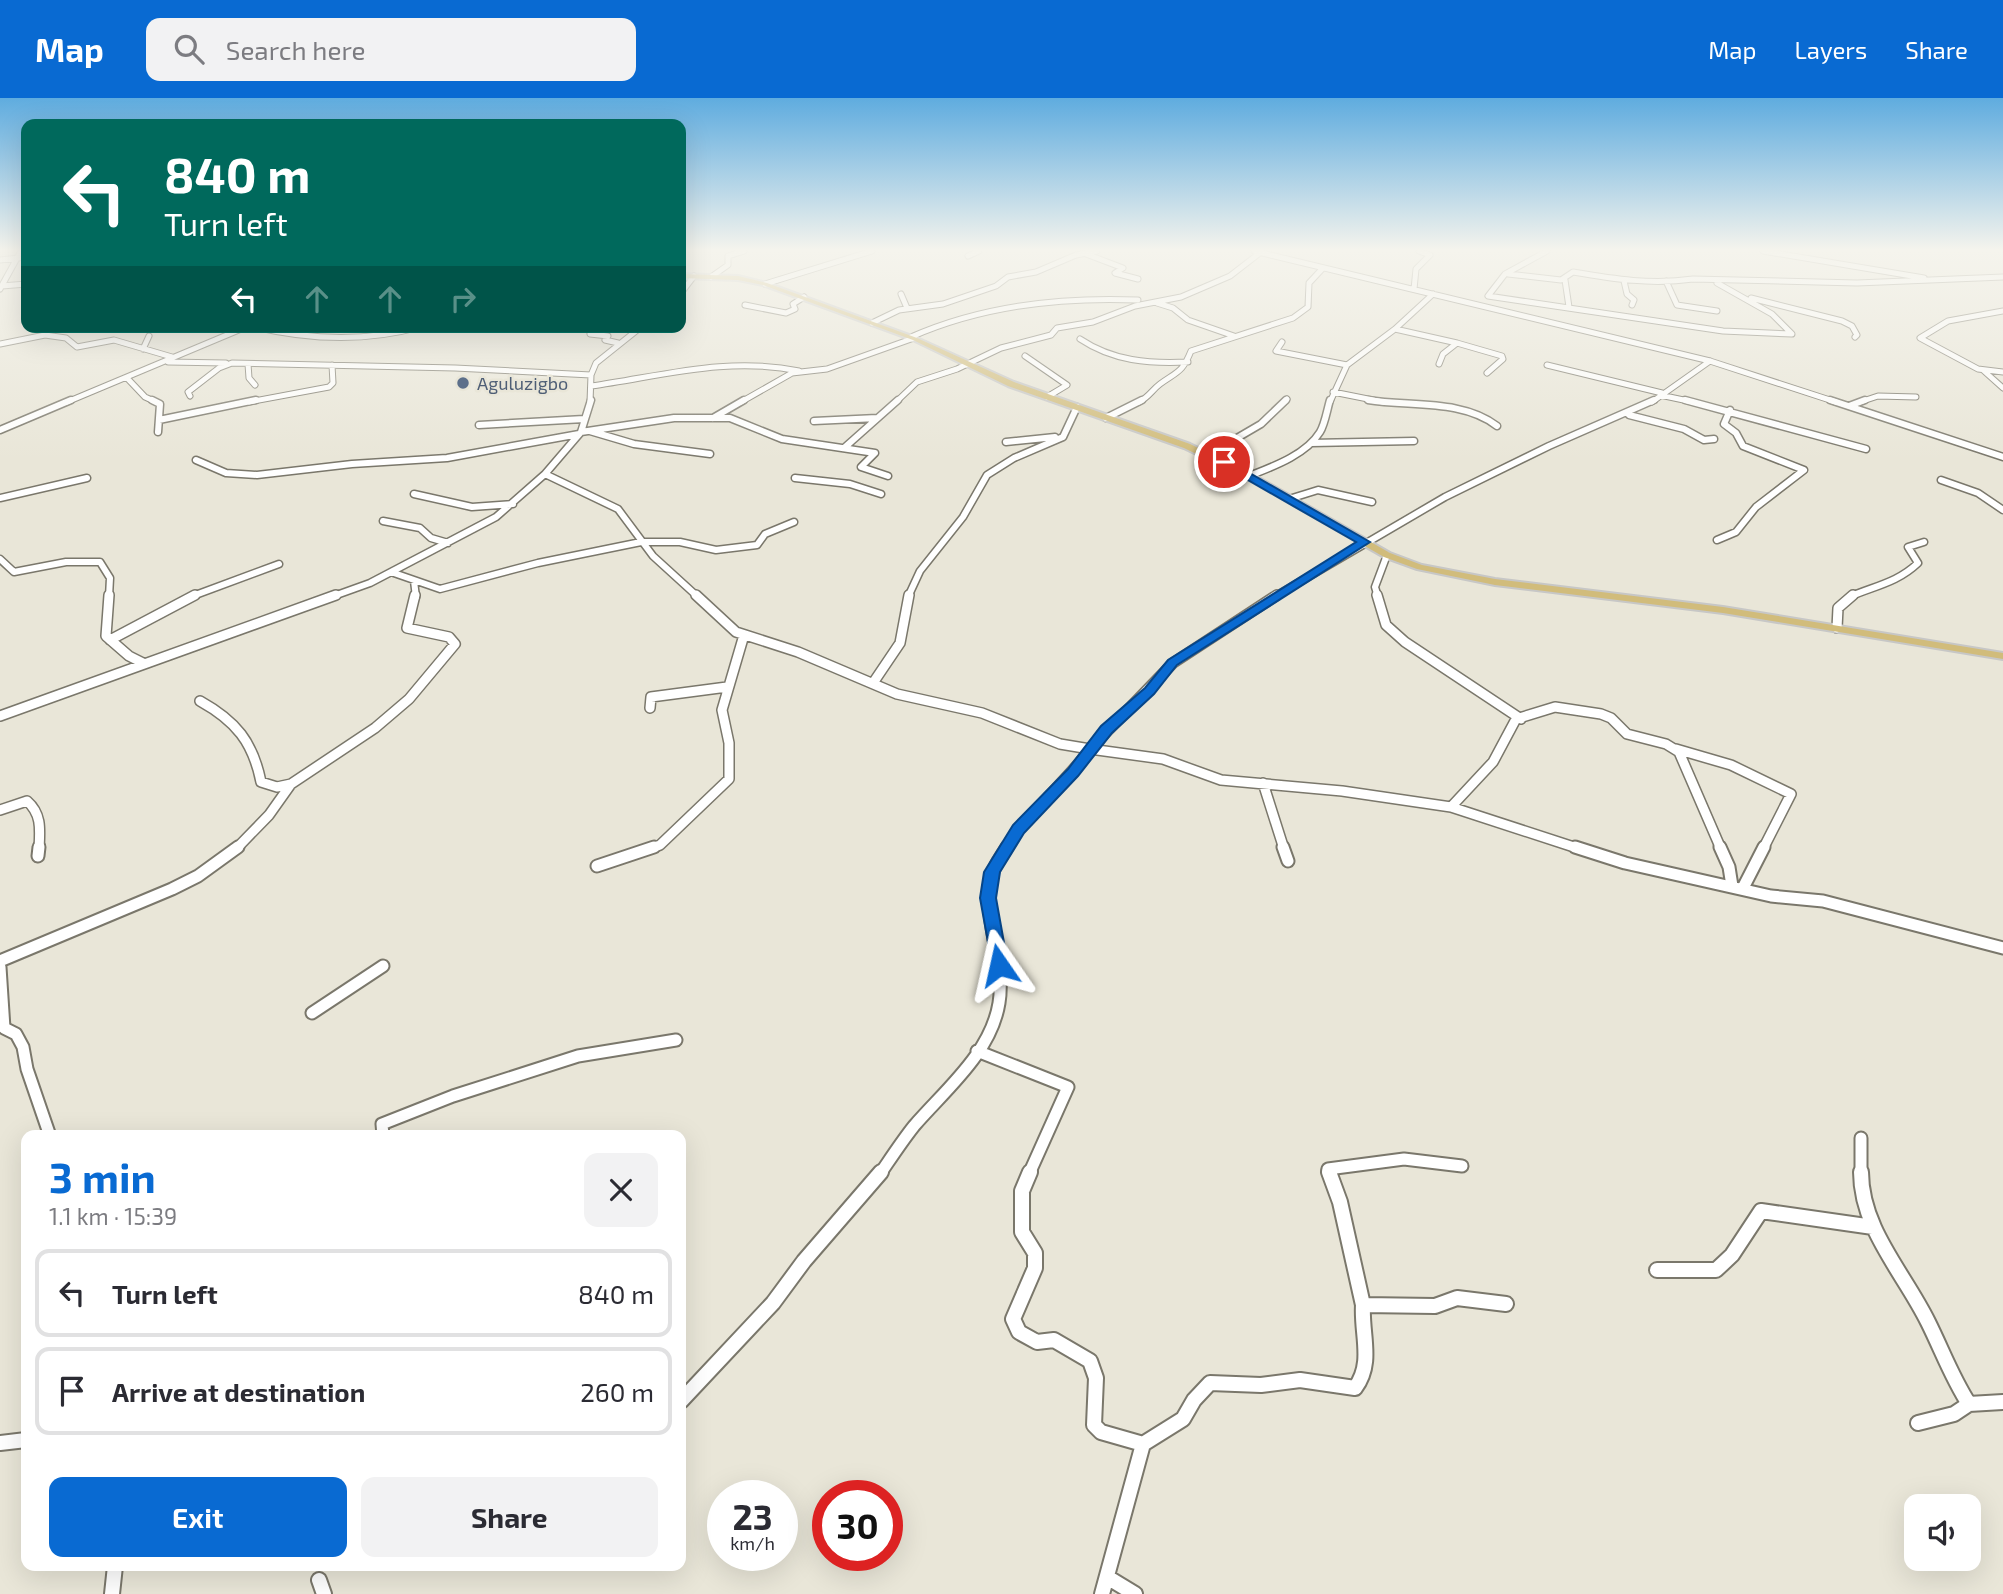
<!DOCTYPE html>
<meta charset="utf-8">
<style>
body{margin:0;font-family:"Exo 2",sans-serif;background:#f2f2f3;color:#2b2b33;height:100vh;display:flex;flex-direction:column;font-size:26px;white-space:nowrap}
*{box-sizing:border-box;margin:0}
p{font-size:23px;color:#7c7c81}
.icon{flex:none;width:38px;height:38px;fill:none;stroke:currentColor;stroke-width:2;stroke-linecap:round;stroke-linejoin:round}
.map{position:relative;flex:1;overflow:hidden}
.drawer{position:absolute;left:21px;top:1032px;width:665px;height:441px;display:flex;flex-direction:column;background:#fff;border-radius:14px;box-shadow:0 7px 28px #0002}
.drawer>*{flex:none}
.top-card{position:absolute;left:21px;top:21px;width:665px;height:214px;border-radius:14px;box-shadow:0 7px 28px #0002;background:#00695c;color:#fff;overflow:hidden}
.fabs{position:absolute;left:1904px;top:1396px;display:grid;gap:14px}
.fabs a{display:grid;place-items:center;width:77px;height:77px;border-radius:14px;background:#fff;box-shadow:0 7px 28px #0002;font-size:35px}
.speed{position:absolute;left:707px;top:1382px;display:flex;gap:14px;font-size:35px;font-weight:700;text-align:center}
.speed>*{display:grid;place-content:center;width:91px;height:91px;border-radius:50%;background:#fff;box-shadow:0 7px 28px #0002;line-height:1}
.speed small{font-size:18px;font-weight:400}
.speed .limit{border:10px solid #d22;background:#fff;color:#111}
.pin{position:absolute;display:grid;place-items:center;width:60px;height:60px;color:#fff;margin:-30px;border:4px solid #fff;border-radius:50%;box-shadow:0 2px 7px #0007}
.me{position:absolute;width:77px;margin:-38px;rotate:349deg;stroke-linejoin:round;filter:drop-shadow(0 0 5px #0008)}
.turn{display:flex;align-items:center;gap:24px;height:147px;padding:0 28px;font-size:32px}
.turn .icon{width:91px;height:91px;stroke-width:2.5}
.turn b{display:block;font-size:49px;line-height:60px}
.lanes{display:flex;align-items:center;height:66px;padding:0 28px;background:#0003;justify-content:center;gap:35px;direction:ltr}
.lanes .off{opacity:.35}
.round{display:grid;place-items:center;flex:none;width:74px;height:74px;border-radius:14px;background:#f2f2f3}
.headline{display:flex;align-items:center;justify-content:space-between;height:119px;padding:0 28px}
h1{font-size:42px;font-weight:700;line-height:52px;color:#096ad2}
.cta{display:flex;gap:14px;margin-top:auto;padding:14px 28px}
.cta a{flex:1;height:80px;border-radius:14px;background:#096ad2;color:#fff;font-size:28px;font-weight:700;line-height:80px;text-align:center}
.cta a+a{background:#f2f2f3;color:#2b2b33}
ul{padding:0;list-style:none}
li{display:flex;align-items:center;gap:21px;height:88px;margin:0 14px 10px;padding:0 14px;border:4px solid #e1e1e2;border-radius:14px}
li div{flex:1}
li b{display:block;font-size:26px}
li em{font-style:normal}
header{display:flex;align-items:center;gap:42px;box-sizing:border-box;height:98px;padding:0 35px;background:#096ad2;color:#fff}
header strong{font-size:33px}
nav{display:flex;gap:38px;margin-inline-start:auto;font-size:24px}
.search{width:490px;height:63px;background:#f2f2f3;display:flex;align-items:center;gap:18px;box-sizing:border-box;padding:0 24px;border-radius:14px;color:#7c7c81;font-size:26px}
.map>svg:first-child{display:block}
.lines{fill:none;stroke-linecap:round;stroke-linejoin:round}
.minor-far4-casing{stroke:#7a776b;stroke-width:7}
.minor-far3-casing{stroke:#7a776b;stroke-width:9}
.minor-far2-casing{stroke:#7a776b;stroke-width:12}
.minor-far1-casing{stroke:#7a776b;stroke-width:15}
.minor-casing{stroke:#7a776b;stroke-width:18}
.major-casing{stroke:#c7c7c6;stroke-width:4}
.minor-far4{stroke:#fff;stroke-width:5}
.minor-far3{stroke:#fff;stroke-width:6}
.minor-far2{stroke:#fff;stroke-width:9}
.minor-far1{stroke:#fff;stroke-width:11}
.minor{stroke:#fff;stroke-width:14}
.major{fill:#d1bc7b;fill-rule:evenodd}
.route{fill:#096ad2;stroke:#064588;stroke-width:2}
.service-dot{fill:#5c6f8a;stroke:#e9e6d8;stroke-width:2.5}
.labels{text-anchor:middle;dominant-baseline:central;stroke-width:5;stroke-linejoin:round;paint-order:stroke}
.far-service-label{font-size:18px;fill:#4e5e75;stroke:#e9e6d8;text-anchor:start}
</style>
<header>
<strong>Map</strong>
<div class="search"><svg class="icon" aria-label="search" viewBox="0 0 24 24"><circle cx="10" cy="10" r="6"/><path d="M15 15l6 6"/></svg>Search here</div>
<nav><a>Map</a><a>Layers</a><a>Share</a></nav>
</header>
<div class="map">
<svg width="2003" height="1496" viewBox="0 0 2003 1496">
<rect width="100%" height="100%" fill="#e9e6d8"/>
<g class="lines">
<defs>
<path id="minor-far4" d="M1254,153L1710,263L1836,304
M1547,153L1505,176L1488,198L1723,233L1792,236L1772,216L1717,185
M1763,153L1924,180
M1086,156L1123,170L1115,175L1138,181
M968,158L979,153
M0,162L19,160
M1508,176L1561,182L1573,174C1614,181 1652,187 1693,181L1857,185L2003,179
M711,179L728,167V158L744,153
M1565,182L1569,209
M1624,183L1627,196L1634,202L1632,207
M1666,183L1677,207L1717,213
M765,186L872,153
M2,188L26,186
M0,191L21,153
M1414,191L1416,171L1430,157L1419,153
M681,195L694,178
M901,196L907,210
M1751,200L1842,223L1852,228L1857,237L1855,239
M1157,205L1173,210L1188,222L1234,238
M745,207L786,215L795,211L793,206L804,199
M2003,213L1948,223L1920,240L1978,271L2003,274
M872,225L899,212L943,206L996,188L1008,179L1036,174L1076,157L1097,153
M255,229C310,242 366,244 420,229
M607,229L590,236L608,238L605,242L618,245
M1395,231L1457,245L1443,256L1439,266
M911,239C981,208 1062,199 1138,202
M1080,241C1113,263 1149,266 1188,264
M1282,244L1276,253L1347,267
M1457,245L1502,258L1503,261L1487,275
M0,246L45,237L66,240L77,249L114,242L172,259
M143,251L149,238
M1025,258L1067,287L1047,299
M168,264L226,265
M248,266L249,280L255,287
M1547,267L1662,295
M1984,273L2003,290
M127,280L145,299L156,304
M591,288C662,278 728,258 799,273
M1333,294L1383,304
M1660,297L1693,304
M190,298L188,294L219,270L232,265L455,270L591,277
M67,304L246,229
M249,304L329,289L333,285L332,267
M590,304L591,277L596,265L641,229
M741,304L792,275L827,271L914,240
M896,304L917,284L957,271L1001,250L1051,237L1057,230L1093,224L1135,208L1181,199L1230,178L1261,154
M1139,304C1149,299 1152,292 1160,286C1178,273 1182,275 1191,253L1293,220L1308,209L1309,185L1323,170
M1284,304L1287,301
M1330,304L1347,267L1395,231L1433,196
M1652,304L1710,263
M1860,304L1878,298L1916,299"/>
<path id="minor-far3" d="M152,302L160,306L158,334
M591,302L581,334L545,376L618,411L653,458L698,499
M1368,302C1410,309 1462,301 1497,328
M1685,302L1866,351
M1830,302L2003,359
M1849,308L1865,302
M1629,317L1684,331L1704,342L1714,341
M713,320L744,302
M1106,320L1142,302
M159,322L256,302
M814,323L877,320
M479,327L584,321
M0,332L71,302
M590,333L634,346L710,356
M581,334L674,320H730L782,341L875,355L861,369L888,378
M1006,344L1055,339
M1311,345L1414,343
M844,350L898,302
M1208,357L1261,326L1286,302
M196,362L226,375L257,377L352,366L447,360L579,336
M1249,378C1272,369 1306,357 1320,334C1325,326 1327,312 1330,302
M795,380L850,386L881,396
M1941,382L1978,395L2003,412
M414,396L472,409L513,406
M0,400L87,380
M1289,401L1318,392L1372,404
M383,423L420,430L431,440L448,445
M1717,442L1736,434L1756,409L1804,372L1743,348L1736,335L1724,326L1730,312
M0,461L14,474L66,464H100L110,480L109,499
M391,474L440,491L538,465L641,444H680L716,452L757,447L765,436L794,424
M414,483L416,499
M190,499L279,466
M331,499L370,485L496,419L545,376
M908,499L920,473L963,419L987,377L1014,360L1063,339L1077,309
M1274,499L1445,399L1549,348L1654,302
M1378,499L1375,489L1387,457
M1849,499C1874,488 1897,485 1918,465L1908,449L1924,444"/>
<path id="minor-far2" d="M109,497L106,538L129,558L143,565
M696,497L736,534L798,554L897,596L982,615L1060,646L1090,651L1173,565L1277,497
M1377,497L1386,527L1405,544L1521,621
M1837,530L1838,510L1853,497
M110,542L195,497
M873,585L900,545L909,497
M200,603C236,623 253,644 261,684L277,689L291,686L375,630L409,601L455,546L449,539L407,530L415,497
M650,610L651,599L727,589
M0,618L336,497
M1676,651L1731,667L1791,696L1763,751
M1263,685L1284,751
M1451,709L1493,664L1516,621L1555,609L1601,616L1611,620L1627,636L1666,646L1679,654L1721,751
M0,712L27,703C42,716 40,732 39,751
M236,751L269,717L291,686
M649,751L660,747L729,681V645L722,612L744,537
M1006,751C1029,713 1064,686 1090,651L1163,661L1221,682L1342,693L1451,709L1580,751"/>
<path id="minor-far1" d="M1283,749L1288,763
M1575,749L1625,765L1771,798L1823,803L2003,850
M1720,749L1729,769L1732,788
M38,758L39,749
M597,768L654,749
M1743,790L1764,749
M0,863L172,791L198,778L238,749
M0,869L4,930L16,936L23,949L27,971L50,1038
M312,915L383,868
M977,953L1068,989L1029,1076
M383,1038L382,1026L453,998L578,958L676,942
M1861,1040V1076
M880,1076C891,1060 902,1043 914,1028C945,992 991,955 999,905C1006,862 981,820 992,777C994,767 1002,758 1007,749
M1330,1076L1328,1071L1404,1061L1462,1068"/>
<path id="minor" d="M1030,1074L1022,1093V1134L1035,1155V1170L1013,1221L1019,1234L1037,1244L1054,1242L1090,1263L1096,1280L1094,1327L1101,1334L1143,1346L1183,1321L1194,1302L1210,1285L1261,1287L1300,1282L1355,1290C1374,1265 1361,1236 1363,1207L1435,1208L1457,1200L1506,1206
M1329,1074L1340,1104L1363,1207
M1861,1074C1861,1131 1904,1175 1928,1224C1942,1252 1952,1280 1969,1306L2003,1304
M1657,1172H1716L1732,1157L1761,1113L1873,1129
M681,1303L773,1205L804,1163L881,1074
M1918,1325L1954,1316L1969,1306
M0,1345L26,1342
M1107,1479L1135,1496
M319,1482L324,1496
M112,1496L115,1468
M1102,1496L1143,1346"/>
<path id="major" d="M681,176L738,178L767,185L917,240L1014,284L1190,346L1252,376L1390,455L1422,467L1495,481L1723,509L2003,555V561L1723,515L1495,487L1417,471L1384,459L1246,380L1184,350L1008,288L913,242L763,187L738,182L681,180Z"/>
</defs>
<use href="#minor-far4" class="minor-far4-casing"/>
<use href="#minor-far3" class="minor-far3-casing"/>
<use href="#minor-far2" class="minor-far2-casing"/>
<use href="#minor-far1" class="minor-far1-casing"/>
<use href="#minor" class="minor-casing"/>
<use href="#major" class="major-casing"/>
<use href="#minor-far4" class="minor-far4"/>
<use href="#minor-far3" class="minor-far3"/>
<use href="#minor-far2" class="minor-far2"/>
<use href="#minor-far1" class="minor-far1"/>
<use href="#minor" class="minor"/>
<use href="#major" class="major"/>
</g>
<linearGradient id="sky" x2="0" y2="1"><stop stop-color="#5facdf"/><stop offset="0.42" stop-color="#f5f4ed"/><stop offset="1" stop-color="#f5f4ed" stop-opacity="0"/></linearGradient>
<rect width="2003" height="362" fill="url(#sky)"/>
<path class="route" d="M1220,362H1227L1370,444L1177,567L1154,596L1112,635L1078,678L1024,735L1000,774L996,800L1008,867L999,874L993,872L980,800L984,774L1013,727L1068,671L1101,628L1145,590L1168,562L1356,444L1220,366Z"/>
<circle class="service-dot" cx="463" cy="285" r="7"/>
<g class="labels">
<g class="far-service-label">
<text x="477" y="285">Aguluzigbo</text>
</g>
</g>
</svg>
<div class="fabs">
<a><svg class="icon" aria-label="sound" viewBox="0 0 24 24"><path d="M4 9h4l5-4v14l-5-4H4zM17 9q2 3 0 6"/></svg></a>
</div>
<div class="speed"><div>23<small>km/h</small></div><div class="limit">30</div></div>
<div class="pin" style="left:1224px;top:364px;background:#d93025"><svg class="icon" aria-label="arrive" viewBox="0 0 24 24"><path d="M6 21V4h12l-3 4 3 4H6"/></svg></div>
<svg class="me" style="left:999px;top:867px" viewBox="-20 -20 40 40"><path d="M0-17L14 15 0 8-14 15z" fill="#096ad2" stroke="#fff" stroke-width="4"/></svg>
<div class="top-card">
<div class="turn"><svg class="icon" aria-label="left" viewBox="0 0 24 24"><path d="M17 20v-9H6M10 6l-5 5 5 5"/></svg><div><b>840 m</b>Turn left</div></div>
<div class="lanes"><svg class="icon" aria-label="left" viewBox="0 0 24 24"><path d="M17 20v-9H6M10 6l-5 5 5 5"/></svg><svg class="icon off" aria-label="ahead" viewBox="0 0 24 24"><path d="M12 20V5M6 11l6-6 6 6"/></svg><svg class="icon off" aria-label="ahead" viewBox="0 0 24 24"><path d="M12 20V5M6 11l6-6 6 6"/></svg><svg class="icon off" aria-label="right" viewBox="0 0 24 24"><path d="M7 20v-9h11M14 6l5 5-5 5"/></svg></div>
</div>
<section class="drawer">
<div class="headline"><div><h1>3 min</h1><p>1.1 km · 15:39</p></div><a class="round"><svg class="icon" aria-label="close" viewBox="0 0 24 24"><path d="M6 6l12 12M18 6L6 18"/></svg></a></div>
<ul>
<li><svg class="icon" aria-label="left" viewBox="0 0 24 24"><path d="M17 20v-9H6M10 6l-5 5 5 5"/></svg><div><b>Turn left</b></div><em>840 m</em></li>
<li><svg class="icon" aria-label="arrive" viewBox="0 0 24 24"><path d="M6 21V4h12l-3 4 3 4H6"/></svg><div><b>Arrive at destination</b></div><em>260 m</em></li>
</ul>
<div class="cta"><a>Exit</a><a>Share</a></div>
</section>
</div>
